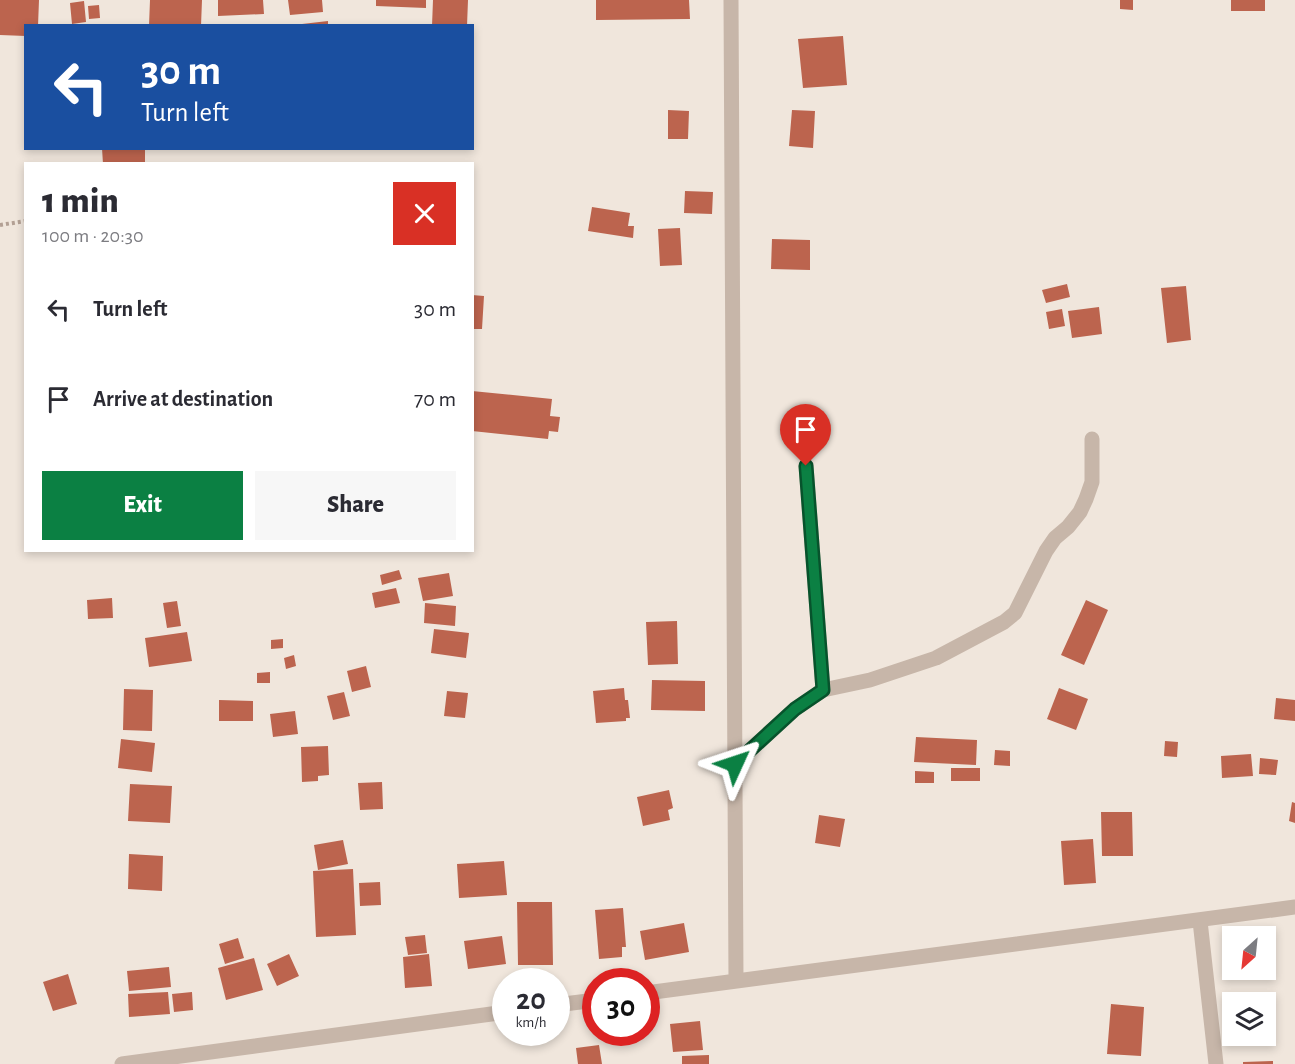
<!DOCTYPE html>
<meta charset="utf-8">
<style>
body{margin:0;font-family:"Alegreya Sans",sans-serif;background:#f7f7f7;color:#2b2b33;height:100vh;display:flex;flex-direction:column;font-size:22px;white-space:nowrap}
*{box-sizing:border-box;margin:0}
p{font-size:20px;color:#7c7c81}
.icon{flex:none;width:33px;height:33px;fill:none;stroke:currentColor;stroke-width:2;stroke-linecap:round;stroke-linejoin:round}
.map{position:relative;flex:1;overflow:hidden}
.sheet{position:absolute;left:24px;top:162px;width:450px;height:390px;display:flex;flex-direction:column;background:#fff;border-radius:0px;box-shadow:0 3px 9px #0003}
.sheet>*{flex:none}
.guide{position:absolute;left:24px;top:24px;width:450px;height:126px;border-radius:0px;box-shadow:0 3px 9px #0003;background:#1a4fa0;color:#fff;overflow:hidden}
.needle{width:39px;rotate:207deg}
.fabs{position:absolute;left:1222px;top:926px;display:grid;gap:12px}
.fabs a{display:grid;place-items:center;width:54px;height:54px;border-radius:0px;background:#fff;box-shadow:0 3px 9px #0003;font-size:30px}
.speed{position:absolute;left:492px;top:968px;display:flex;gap:12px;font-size:30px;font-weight:700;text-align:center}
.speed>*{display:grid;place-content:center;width:78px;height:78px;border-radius:50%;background:#fff;box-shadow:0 3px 9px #0003;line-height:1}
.speed small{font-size:15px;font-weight:400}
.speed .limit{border:9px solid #d22;background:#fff;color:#111}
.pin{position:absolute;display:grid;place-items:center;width:51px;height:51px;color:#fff;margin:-62px -26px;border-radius:50% 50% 50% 0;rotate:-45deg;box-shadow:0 0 6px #0007}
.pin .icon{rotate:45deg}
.me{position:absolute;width:66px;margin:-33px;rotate:48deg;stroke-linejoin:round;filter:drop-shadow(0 0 4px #0008)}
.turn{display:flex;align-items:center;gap:21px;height:126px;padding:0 18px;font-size:27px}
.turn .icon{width:78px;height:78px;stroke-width:2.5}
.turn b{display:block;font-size:42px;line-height:51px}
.round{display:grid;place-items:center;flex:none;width:63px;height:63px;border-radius:0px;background:#f7f7f7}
.summary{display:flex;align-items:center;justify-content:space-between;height:102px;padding:0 18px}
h1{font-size:36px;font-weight:800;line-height:45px}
.primary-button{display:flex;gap:12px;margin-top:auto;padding:12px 18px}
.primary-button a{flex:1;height:69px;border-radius:0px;background:#0b8043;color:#fff;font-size:24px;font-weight:800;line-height:69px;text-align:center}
.primary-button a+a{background:#f7f7f7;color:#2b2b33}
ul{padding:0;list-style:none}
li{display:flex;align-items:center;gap:18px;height:90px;padding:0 18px}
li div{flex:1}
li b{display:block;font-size:22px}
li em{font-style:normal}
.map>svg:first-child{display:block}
.building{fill:#bc644e}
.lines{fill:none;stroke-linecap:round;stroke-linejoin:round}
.path{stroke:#b3a094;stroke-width:4;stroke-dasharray:3 3;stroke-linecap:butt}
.street{stroke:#c7b6a9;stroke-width:15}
.route-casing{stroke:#07532c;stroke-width:15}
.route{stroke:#0b8043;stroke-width:10}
</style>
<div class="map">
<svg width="1295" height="1064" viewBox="0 0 1295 1064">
<rect width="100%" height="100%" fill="#f0e6dc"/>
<path class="building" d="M0,0H39L38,26H26V36L0,35Z
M150,0H202L201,26H149Z
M218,0H263L264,14L218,16Z
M288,0H322L323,12L290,15Z
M376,0H426V8L376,6Z
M433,0H468L467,26H432Z
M596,0H689L690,19L596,20Z
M1120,0H1133V10L1120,9Z
M1231,0H1265V11H1231Z
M84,1L86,22L72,24L70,3Z
M99,5L100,18L89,19L88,6Z
M328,21V26H302V24Z
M843,36L847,85L803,88L798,39Z
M668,110L689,111L688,139H668Z
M792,110L815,111L813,148L789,146Z
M102,148H145V164H103Z
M685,191L713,192L712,214L684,213Z
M592,207L630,213L628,226H634L633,238L588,231Z
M680,228L682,265L660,266L658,229Z
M772,239L810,240V270L771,269Z
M1067,284L1070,297L1046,303L1042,290Z
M1186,286L1191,340L1167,343L1161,288Z
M472,295L484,296L482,329H472Z
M1099,307L1102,334L1072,338L1068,311Z
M1062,309L1065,326L1049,329L1046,312Z
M472,391L552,399L550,416L560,417L558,432L549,431L548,439L472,431Z
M399,570L402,579L382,585L380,575Z
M449,573L453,596L423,601L418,578Z
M396,588L400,603L375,608L372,593Z
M112,598L113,618L88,619L87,600Z
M1086,600L1108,610L1084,665L1061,655Z
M177,601L181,626L167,628L163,603Z
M425,603L456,606L455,626L424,623Z
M677,621L678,664L648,665L646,622Z
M434,629L469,633L466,658L431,653Z
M187,632L192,661L149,667L145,638Z
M283,639V648L271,649V640Z
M294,655L296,666L286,669L284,658Z
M366,666L371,687L352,692L347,671Z
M270,672V683H257V673Z
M652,680L705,681V711L651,710Z
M624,688L625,700H628L630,718H626V721L596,723L593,691Z
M1059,688L1088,699L1076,730L1047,719Z
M124,689L153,690L152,731L123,730Z
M447,691L468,693L465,718L444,716Z
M344,692L350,716L333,720L327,696Z
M1276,698L1295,700V721L1274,719Z
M219,700L253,701V721H219Z
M295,711L298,734L273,737L270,714Z
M916,737L977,740L976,765L914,762Z
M121,739L155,743L152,772L118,768Z
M1165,741L1178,742L1177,757L1164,756Z
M328,746L329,775L318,776V781L302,782L301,747Z
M995,750L1010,751V766L994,765Z
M1251,754L1253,776L1222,778L1221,756Z
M1260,758L1278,760L1276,775L1259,774Z
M951,768H980V781H951Z
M915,771L934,772V783H915Z
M382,782L383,809L360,810L358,783Z
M130,784L172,786L170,823L128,821Z
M669,790L673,808L668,810L670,820L643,826L637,797Z
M1292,802L1295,803V823L1289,821Z
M1101,812H1132L1133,856H1102Z
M819,815L845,819L840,847L815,843Z
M1093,839L1096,883L1064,885L1061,841Z
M343,840L348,864L318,870L314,845Z
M129,854L163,856L162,891L128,889Z
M504,861L507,895L459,898L457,864Z
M353,869L356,935L316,937L313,871Z
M380,882L381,905L360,906L359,883Z
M517,902H552L553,965H518Z
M623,908L626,947H622V957L599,959L595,910Z
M684,923L689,952L645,960L640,931Z
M425,935L427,953L408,955L405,937Z
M502,936L506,964L468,969L464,941Z
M238,938L244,958L225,964L219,944Z
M289,954L299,976L277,986L267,964Z
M429,954L432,986L405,988L403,957Z
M254,958L263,990L226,1000L218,968Z
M169,967L171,987L129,991L127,971Z
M68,974L77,1004L53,1011L43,982Z
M168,992L170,1014L129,1017L128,994Z
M192,992L193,1010L174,1012L172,994Z
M1111,1004L1144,1007L1141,1056L1107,1054Z
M700,1021L703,1050L673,1052L670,1024Z
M599,1045L602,1064H578L576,1048Z
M709,1055V1064H682V1056Z
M1273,1061V1064H1243V1062Z"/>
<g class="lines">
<path class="path" d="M0,225L26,221"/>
<path class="street" d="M731,0L736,981
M806,466L823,690
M735,764L795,709L823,690L870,680L936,658L1004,622L1015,613L1046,551L1055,538L1068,527L1080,512L1086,499L1092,482V439
M1200,921L1216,1064
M646,993L1295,907
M556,1005L596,1000
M122,1064L506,1012"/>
</g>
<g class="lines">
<defs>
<path id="route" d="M735,764L795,709L823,690L806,466"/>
</defs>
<use href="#route" class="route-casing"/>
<use href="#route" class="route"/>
</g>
</svg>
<div class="fabs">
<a><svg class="needle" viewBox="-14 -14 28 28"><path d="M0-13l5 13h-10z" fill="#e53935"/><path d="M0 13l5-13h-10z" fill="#7c7c81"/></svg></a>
<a><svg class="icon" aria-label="layers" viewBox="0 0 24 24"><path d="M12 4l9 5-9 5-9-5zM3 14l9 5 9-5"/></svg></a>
</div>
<div class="speed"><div>20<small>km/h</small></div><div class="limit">30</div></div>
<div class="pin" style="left:806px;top:466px;background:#d93025"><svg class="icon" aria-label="arrive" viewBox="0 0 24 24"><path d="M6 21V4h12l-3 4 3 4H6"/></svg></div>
<svg class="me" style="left:735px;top:764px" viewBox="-20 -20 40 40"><path d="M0-17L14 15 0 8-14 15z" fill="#0b8043" stroke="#fff" stroke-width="4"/></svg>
<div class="guide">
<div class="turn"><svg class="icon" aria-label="left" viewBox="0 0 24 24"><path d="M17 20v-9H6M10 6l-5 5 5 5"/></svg><div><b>30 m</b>Turn left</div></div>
</div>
<section class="sheet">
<div class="summary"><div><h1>1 min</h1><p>100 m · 20:30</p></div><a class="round" style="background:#d93025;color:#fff"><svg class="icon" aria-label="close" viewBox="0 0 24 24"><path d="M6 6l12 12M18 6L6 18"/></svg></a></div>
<ul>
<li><svg class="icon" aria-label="left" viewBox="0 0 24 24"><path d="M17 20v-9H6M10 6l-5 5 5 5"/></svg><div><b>Turn left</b></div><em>30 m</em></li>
<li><svg class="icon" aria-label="arrive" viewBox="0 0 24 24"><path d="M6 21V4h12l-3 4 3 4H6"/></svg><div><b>Arrive at destination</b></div><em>70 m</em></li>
</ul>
<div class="primary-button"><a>Exit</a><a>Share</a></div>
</section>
</div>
